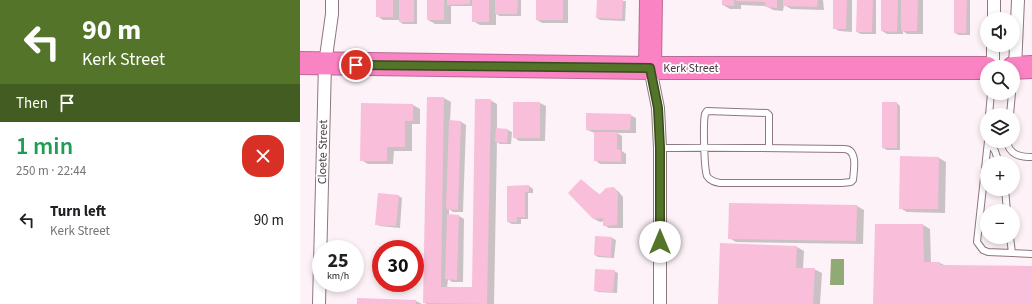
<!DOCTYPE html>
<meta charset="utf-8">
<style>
body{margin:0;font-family:"Source Sans 3",sans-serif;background:#f6f6f6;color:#202124;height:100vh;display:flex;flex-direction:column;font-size:15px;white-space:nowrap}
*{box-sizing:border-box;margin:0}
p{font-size:13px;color:#757577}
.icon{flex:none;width:22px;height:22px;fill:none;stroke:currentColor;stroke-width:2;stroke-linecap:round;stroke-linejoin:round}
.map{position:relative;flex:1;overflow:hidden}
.panel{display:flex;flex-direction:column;background:#fff;width:300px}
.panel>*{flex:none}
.guide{background:#54742a;color:#fff;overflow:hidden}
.buttons{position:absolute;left:680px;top:12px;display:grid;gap:8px}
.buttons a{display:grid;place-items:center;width:40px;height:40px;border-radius:50%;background:#fff;box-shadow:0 2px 6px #0003;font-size:20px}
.speed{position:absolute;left:12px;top:240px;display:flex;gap:8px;font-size:20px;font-weight:700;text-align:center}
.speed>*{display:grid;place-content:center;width:52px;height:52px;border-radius:50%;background:#fff;box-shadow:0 2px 6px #0003;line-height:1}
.speed small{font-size:10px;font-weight:400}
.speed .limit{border:6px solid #d22;background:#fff;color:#111}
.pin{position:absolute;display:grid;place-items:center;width:34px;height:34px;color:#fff;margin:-17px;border:2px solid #fff;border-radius:50%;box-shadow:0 1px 4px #0007}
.me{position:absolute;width:44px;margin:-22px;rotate:0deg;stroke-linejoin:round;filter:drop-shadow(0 0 3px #0008)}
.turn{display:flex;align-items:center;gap:14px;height:84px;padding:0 16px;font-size:18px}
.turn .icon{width:52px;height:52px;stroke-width:2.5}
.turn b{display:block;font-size:28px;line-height:34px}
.then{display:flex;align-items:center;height:38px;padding:0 16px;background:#0003;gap:8px;font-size:15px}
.round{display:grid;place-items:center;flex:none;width:42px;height:42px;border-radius:16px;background:#f6f6f6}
.summary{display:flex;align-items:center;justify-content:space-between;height:68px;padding:0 16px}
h1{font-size:24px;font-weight:600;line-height:30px;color:#1e9e55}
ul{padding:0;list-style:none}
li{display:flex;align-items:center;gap:12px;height:60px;padding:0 16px}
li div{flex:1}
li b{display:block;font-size:15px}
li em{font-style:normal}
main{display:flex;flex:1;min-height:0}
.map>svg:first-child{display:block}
.water{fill:#90a975}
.shadow{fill:#0003}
.building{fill:#f9beda}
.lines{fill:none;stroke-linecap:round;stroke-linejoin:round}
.lane-casing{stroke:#8d7781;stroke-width:8}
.street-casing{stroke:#8d7781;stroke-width:14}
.highway-casing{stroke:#ba6a94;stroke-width:24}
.lane{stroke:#fff;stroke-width:6}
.street{stroke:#fff;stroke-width:12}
.highway{stroke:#fa84c3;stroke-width:22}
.route-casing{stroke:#374b1b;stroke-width:10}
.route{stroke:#54742a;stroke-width:7}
.labels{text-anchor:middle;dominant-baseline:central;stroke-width:3.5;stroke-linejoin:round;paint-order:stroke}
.street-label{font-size:12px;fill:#443a3e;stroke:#fff}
</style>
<main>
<section class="panel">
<div class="guide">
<div class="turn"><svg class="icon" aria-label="left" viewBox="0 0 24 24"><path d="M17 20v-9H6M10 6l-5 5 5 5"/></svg><div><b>90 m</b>Kerk Street</div></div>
<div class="then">Then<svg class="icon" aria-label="arrive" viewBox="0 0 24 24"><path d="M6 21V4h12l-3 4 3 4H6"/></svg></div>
</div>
<div class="summary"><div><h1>1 min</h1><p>250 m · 22:44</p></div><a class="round" style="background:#d93025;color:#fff"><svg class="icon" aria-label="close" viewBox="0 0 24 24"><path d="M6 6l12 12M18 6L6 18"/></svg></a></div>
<ul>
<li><svg class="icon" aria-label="left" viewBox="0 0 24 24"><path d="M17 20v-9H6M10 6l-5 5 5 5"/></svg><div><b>Turn left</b><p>Kerk Street</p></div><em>90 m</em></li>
</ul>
</section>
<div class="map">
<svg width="732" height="304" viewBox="0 0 732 304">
<rect width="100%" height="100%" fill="#fdf2f7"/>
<path class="water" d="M531,259H544V285H530Z"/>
<path class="shadow" d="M77,0H117V24H103L100,22V20H83L77,16Z
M128,0H221V16H200L196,14V25H180L173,21V6H151V24H135L128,20Z
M237,0H268V23H242L237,20Z
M298,0L326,1L325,21L300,20L297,18Z
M423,0H523L524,10L491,9L484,5L483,11L473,10L466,6L441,5V9H430L423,5Z
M534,0H552V32L539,31L534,28Z
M558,0H576V34H561L557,32Z
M582,0H623V34H607L603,31V34H587L582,31Z
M655,0H670V35H659L655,33Z
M144,98L151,102L150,121H160L166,125L163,212H153L149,209V215L159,216L164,219L163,282H152L148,279L147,288H173L190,100L197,104V129L208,130L212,132L211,144H200L197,142L194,304H127L124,303Z
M214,103H240L246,106L245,141H219L214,137Z
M597,103L600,106V150H587L583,148Z
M113,105L120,109V124H112V151H94L93,164H68L61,160Z
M330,115L336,118V133H317L322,136V151L326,154V164H300L295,160V133L287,130Z
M601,157L639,158L646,162L645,213L607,212L600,208Z
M281,180L300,195L314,188L319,192L323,197V228H309L304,225V221L300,222L294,219Z
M229,186L233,189V193H228V219H221V224H212L208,222V187Z
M99,196L102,198L100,228L80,226L77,224Z
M557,206L564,210L563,244L436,242L429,238Z
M623,225L630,229L631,263H640L646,266L732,267V304H574Z
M296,237L312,238L316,240L314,258L298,257L295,255Z
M421,244L497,247L504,251L503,269H514L522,273L520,304H419Z
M314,271L318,273L317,293L298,292L295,290Z
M58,299L116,301L122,304H58Z"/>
<path class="building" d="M76,0H93V17H76Z
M99,0H114V22H99Z
M127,0H144V20H127Z
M147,0H170V4L147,5Z
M172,0H189V22H172Z
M195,0H218L217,14H195Z
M236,0H263V20H236Z
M297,0H323L322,19L296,18Z
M422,0H434V6L422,5Z
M436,0H477V8L465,7V2L436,1Z
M483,0H518L517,7L483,6Z
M533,0H547L546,29H533Z
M557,0H573L572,32H556Z
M581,0H598L597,32L581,31Z
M601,0H618L617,31H601Z
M654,0H667L666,33H654Z
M127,97H144L141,287H172L175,99H191L187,304L123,303Z
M213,102H240V138H213Z
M582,102H597V148H582Z
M61,103L113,104V121H105V147H87V161H60Z
M286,113L331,114L330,130H286Z
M149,120L161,121L158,210L146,209Z
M196,128L208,129L207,143L195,142Z
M294,132H317V149L321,150V162L294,161Z
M600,156L639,157L638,209H599Z
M281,179L299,195L306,188L314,187L318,193L317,225L303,226V218L293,219L268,193Z
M229,185V192H225V217H217V222H207V186Z
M78,193L99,195L96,226L75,225Z
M429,203L557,205L556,241L428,239Z
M147,214L159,215L157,280L145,279Z
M575,224H623L624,262H640V265L732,266V304H573Z
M295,236L312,237L311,257L294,255Z
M420,243L497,246L496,268H515L513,304H418Z
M295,269L315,270L313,292L294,291Z
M57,298L116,300V304H57Z"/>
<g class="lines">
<defs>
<path id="lane" d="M713,83L714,72
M689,115L691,93
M710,115L712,93
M688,141L677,242L683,250L688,252L732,254
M688,141L695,151L699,163
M707,141C709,155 720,157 732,157
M360,148C422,147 483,148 544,149C558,149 554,170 553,180L551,182L542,183H420C415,182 410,181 407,176C404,168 403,122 405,114L407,111L467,113L469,115V148
M705,189L707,211
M710,237L712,253"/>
<path id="street" d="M694,19V0
M693,67V45
M350,68L358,108L360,148V304
M715,68L718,0
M19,304L25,64L32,14V0"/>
<path id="highway" d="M0,63L350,68H687
M350,68L351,0
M713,68L732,67"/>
</defs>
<use href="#lane" class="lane-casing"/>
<use href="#street" class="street-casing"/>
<use href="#highway" class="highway-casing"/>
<use href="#lane" class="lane"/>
<use href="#street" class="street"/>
<use href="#highway" class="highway"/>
</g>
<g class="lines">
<defs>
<path id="route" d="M56,65L350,68L358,108L360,148V242"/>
</defs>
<use href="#route" class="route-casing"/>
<use href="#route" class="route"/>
</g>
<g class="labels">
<g class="street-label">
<text x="391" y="68">Kerk Street</text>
<text transform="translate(23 152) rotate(-89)">Cloete Street</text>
</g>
</g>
</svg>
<div class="buttons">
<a><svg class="icon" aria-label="sound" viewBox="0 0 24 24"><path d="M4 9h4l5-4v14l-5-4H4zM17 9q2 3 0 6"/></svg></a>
<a><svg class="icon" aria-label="search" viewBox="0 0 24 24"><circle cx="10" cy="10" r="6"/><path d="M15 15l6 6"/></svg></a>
<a><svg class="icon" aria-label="layers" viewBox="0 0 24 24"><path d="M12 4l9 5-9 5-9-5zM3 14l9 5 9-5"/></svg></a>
<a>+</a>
<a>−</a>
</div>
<div class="speed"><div>25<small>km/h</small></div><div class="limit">30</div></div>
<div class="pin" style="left:56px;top:65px;background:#d93025"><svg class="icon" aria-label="arrive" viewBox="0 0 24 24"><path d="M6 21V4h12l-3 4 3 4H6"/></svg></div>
<svg class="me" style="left:360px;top:242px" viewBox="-20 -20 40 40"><circle r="19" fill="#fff"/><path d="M0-13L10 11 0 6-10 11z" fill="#54742a"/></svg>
</div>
</main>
